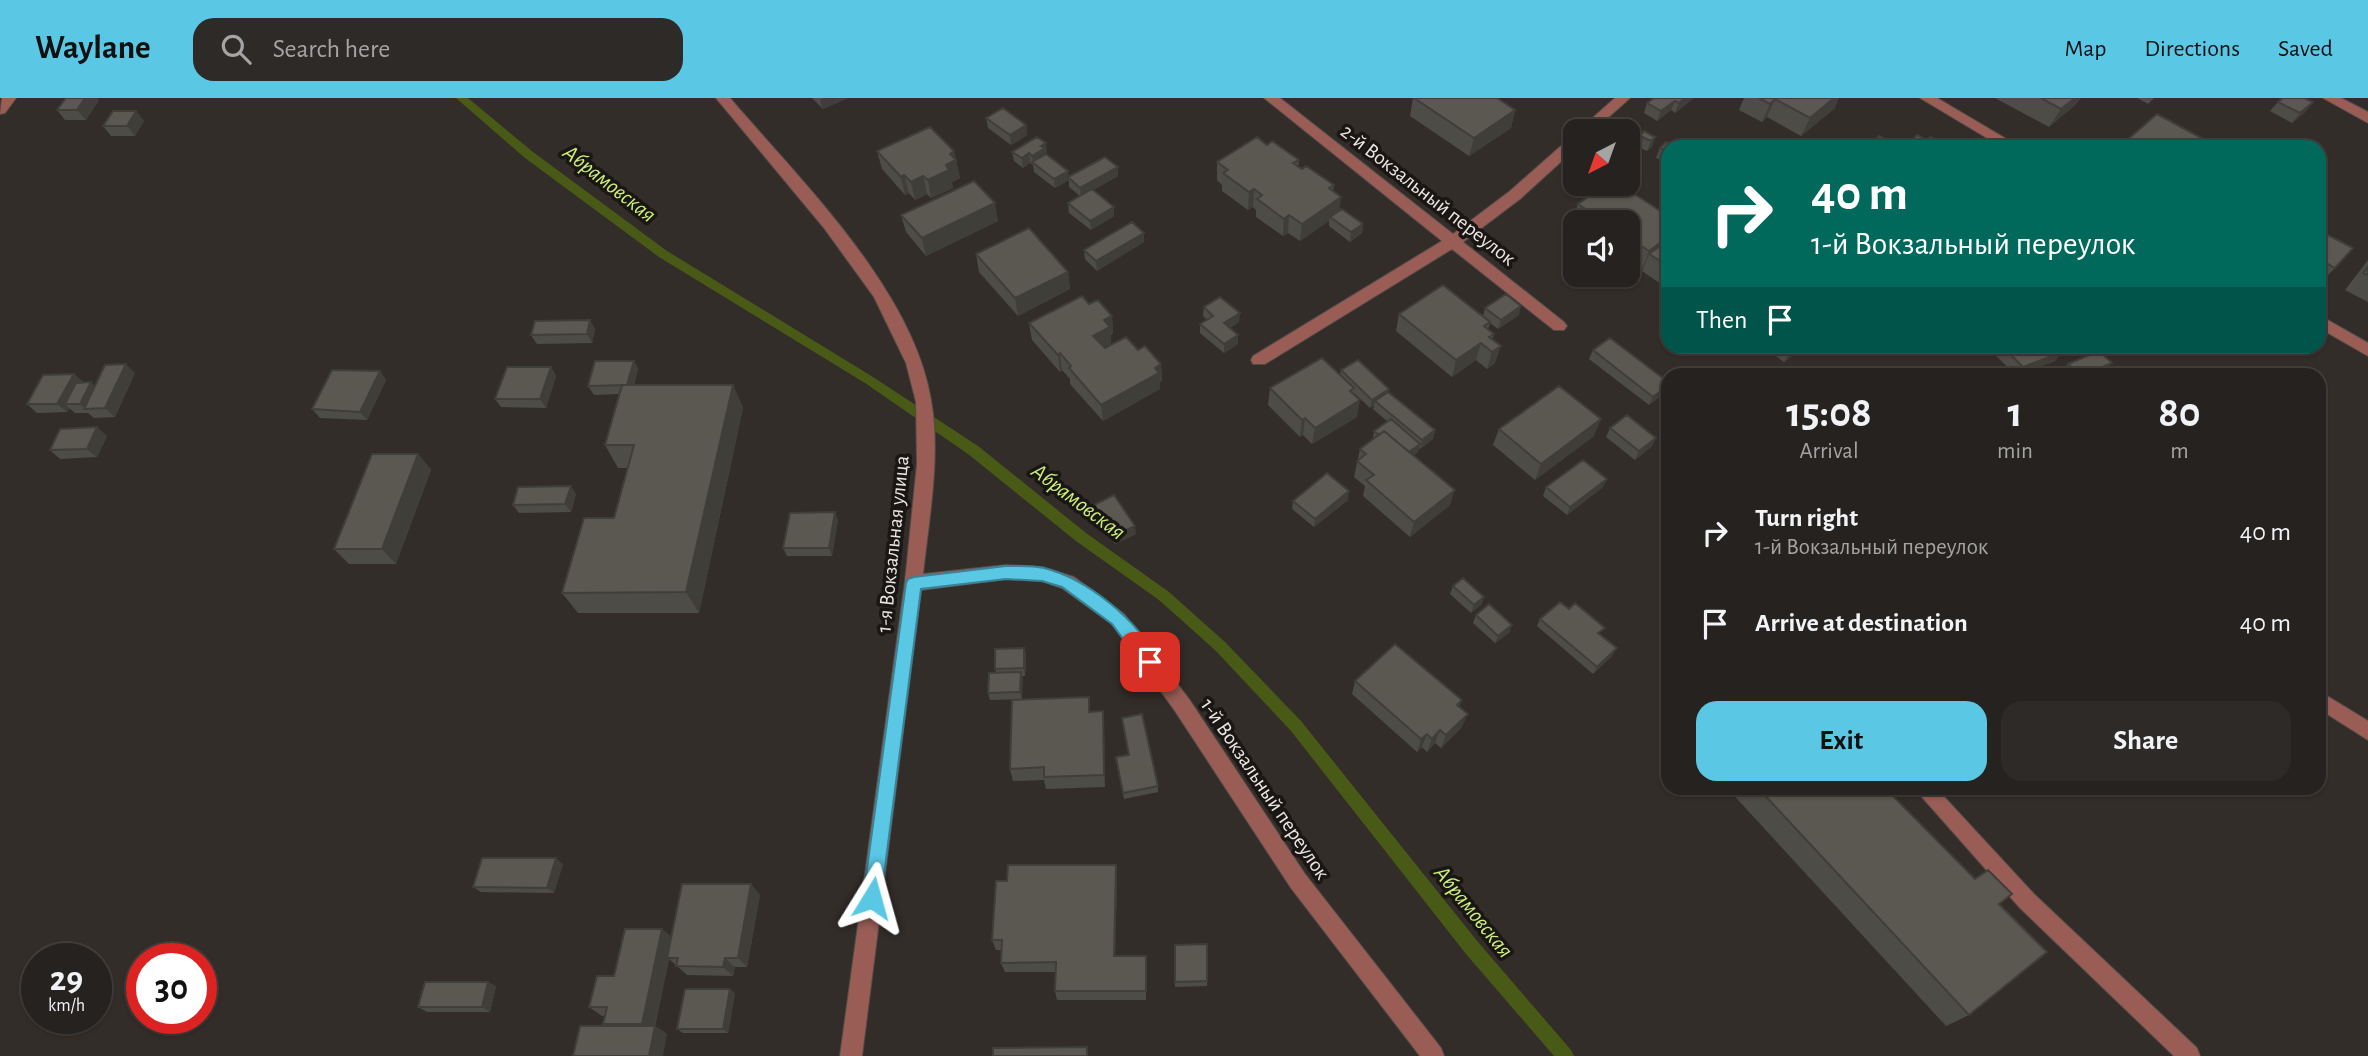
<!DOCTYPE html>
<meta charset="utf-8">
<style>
body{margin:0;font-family:"Alegreya Sans",sans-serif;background:#2e2a28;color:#f1f3f6;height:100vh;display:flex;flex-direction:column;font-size:26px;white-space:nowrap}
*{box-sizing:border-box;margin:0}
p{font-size:23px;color:#a4a4a4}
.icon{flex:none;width:38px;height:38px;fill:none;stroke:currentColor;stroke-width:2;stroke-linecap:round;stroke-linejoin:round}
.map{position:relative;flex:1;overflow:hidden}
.panel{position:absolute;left:1661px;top:270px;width:665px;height:427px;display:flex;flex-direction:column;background:#26221f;border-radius:21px;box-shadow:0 2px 5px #0004,0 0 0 2px #423f3d}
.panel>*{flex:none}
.top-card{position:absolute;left:1661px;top:42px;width:665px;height:214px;border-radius:21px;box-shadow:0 2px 5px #0004,0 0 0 2px #423f3d;background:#00695c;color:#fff;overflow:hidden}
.needle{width:46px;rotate:221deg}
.fabs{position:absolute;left:1563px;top:21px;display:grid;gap:14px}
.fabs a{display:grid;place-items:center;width:77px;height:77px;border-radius:14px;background:#26221f;box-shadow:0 2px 5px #0004,0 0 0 2px #423f3d;font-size:35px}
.speed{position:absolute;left:21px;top:845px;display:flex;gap:14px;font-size:35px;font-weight:700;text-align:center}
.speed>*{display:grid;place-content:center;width:91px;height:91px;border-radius:50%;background:#26221f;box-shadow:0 2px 5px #0004,0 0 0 2px #423f3d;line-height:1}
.speed small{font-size:18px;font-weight:400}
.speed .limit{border:10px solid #d22;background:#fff;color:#111}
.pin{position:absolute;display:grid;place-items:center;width:60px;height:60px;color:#fff;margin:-30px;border-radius:14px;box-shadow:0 4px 10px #0006}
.me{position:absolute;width:77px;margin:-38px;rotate:8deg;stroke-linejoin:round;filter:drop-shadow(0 0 5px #0008)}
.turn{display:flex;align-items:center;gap:24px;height:147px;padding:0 35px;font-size:32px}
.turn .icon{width:91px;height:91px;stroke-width:2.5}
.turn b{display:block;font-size:49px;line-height:60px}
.then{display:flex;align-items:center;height:66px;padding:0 35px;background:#0003;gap:14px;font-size:26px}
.eta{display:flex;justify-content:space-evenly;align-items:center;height:119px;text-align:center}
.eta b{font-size:42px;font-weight:600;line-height:49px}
.cta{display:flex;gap:14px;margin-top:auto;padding:14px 35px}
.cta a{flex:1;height:80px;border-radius:21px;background:#5ac8e5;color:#111;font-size:28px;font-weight:600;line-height:80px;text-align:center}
.cta a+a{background:#2e2a28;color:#f1f3f6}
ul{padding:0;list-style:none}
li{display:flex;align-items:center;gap:21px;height:91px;padding:0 35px}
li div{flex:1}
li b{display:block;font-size:26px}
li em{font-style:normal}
header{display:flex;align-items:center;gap:42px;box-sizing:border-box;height:98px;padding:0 35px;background:#5ac8e5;color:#111}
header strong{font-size:33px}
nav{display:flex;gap:38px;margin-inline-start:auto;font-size:24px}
.search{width:490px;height:63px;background:#2e2a28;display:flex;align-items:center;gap:18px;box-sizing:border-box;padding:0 24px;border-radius:21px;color:#a4a4a4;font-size:26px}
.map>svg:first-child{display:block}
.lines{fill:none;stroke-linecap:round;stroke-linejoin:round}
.stream{fill:#485a15;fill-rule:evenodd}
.minor-casing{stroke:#514b47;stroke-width:2}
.minor{fill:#995d56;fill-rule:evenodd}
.wall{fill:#4e4c46}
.shaded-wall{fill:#403e39}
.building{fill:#5b5851;stroke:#403e39;stroke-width:2}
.route{fill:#5ac8e5;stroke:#3a8295;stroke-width:2}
.labels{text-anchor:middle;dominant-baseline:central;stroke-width:7;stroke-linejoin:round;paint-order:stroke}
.street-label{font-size:21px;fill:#ece8e5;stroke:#191614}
.water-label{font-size:23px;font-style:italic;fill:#cef07b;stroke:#191614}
</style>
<header>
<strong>Waylane</strong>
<div class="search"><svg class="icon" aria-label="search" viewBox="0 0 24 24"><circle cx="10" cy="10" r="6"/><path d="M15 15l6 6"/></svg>Search here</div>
<nav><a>Map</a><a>Directions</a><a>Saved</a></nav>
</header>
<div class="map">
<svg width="2368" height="958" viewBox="0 0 2368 958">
<rect width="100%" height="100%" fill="#332d29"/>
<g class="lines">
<path class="stream" d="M456,0H468L533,54L667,153L873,279L978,348L1086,435L1169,494L1225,544L1301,623L1478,844L1571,952L1574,958H1554L1466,856L1291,633L1215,552L1159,502L1076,443L968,356L865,285L659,159L525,60Z"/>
<defs>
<path id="minor" d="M2,0H16L5,15L0,16Z
M716,0H730C801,83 913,192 931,302C941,358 929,420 923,476L1006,467L1042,469L1074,479L1124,516L1189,601L1305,776L1441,950L1444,958H1420L1291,790L1175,613L1112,526L1062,490L1042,483L1006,481L921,492L862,958H840L905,483L917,366L916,304L906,265L874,199L824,130Z
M1264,0H1280L1453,136L1510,93L1570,40L1575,38V51L1520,101L1463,144L1564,224L1567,228L1564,232H1554L1452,151L1265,266H1253L1251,262L1253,258L1442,143Z
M1615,0H1630L1593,33H1578Z
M1920,0H1937L2020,49H2002Z
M2323,0H2341L2368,14V25Z
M2319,217L2368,245V258L2319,230Z
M2319,593L2368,623V642L2319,611Z
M1914,690H1936L2034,796L2197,950L2200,958H2174L2020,810Z"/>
</defs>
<use href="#minor" class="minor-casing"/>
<use href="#minor" class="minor"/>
</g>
<path class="wall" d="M66,0H97L99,2L86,22H65L57,12Z
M812,0H848L823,11Z
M1413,0L1515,12L1511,30L1469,58L1410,18Z
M1654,0H1694L1675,15L1671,12L1657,23L1644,15L1647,5Z
M1744,0H1839L1834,11L1801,38L1767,19L1762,24L1739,12Z
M1995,0H2081L2075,7L2049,29Z
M2137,0H2154L2148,6Z
M2278,4H2313L2305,14L2292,25L2270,13Z
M136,13L144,23L135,38H111L103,28Z
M986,20L1026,27L1027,37L1011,47L988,30Z
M1640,38L1655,39L1652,48L1647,53L1636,48Z
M2126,43L2201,49H2121Z
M1267,47L1299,62L1298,69L1334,87L1333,92L1340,112L1363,126L1362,135L1350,144L1329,128V123L1300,143L1288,135L1283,138L1256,119V112L1253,109L1248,112L1222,93V87L1217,82V64Z
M1668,49V65L1656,60L1660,50Z
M877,53H954L960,80L952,84L953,90L931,100L927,96L915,102L909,95L905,97L882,71Z
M1012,54H1047L1045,55L1046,57L1068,79L1118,78L1093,92L1114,109V118L1091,132L1069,115L1068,105L1080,98L1069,89V82L1055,90L1034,74L1033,67L1030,65L1023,70L1014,63Z
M1578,106L1668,118V191L1642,173L1644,169L1642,171L1628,161V124H1575V126L1572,124Z
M901,117L998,123L926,158L906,134Z
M1144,135V144L1097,173L1085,161L1084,152Z
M2319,144L2335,170L2326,179L2319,175Z
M976,156L1068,174L1070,191L1018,218L979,174Z
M2368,162V204L2345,192Z
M1204,209L1239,224L1230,230L1238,237V246L1224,255L1200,235V226L1207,222L1203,218Z
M1485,210L1519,217L1498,231L1490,225L1488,231L1494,236L1492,242L1495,265L1487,271L1476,262L1452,279L1396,233L1399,216L1483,219Z
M1112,218L1113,235L1111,237V246L1104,250L1138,252L1161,266L1162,283L1160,284V291L1103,323L1070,286V281L1062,272L1060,274L1032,242L1029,225Z
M595,231L592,245L537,246L531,237Z
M1762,248H1805L1784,264Z
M2003,249L2062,254L2055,263L2020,276H2015L1996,258Z
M1593,252L1666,294L1649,307L1589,261Z
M634,263L638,271L634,287H733L743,310L699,515H578L562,495L614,420L628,370H618L605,347L619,296L594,297L588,288Z
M2068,266L2104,274L2097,276H2063L2061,274Z
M551,269L556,278L546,310L501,309L495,301Z
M1341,272L1389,291L1388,294L1435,332L1433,341L1420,351L1419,350L1418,354L1413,358L1450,407L1410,439L1363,398L1365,388L1354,379L1360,351L1373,341L1374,333L1388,324L1373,311L1374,308L1370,310L1354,295L1357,319L1312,346L1303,337L1300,339L1268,307L1270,290L1340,277Z
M380,273L386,282L367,322L320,320L312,311Z
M135,275L115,319L94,320L88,315H75L69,310L67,314L37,315L27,306L74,276L83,284L95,288Z
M1610,330L1652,348L1635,362L1606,339Z
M1499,331L1594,338L1535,382L1493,347Z
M107,338L97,359L60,361L50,352Z
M418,356L431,372L396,466H349L334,451Z
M1546,389H1603L1567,417L1543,398Z
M576,396L571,414L519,415L513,407Z
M1348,402L1314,429L1292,411L1293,403Z
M1094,407L1136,436L1115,446L1094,415Z
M838,422L832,458H787L783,450Z
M1453,488L1484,499L1481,507L1471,515L1450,496Z
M1476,517L1512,527L1509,535L1495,545L1473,525Z
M1540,521L1600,537L1612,558L1593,576L1537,528Z
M1024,550L1026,557L1025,578H1022V601L990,602L988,595L996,575L995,571Z
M1355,583L1462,602L1459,609L1462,629L1441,650L1435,645L1427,654L1422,649L1417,654L1352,596Z
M1103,613L1104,626L1105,689L1046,691L1044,682L1013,683L1010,671L1091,614Z
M1122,620L1158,688V694L1124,701L1116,659L1129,657Z
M1727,690H1885L1975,781L1988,772L1999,806L1969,917L1946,928Z
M563,766L554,795L481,794L473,789Z
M1117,778L1115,858L1146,868V902H1057L1055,893L1056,874H1005L1001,865L1002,852H996L992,842L1007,783Z
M751,786L760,797L747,869H735L733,878L687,877L669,861L655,928L667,936L605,928L603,926L605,918H602L589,909L614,878Z
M1207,846V888L1175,889V884Z
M496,888L490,914H427L418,909Z
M735,895L728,935H683L677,931Z"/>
<path class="shaded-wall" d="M85,0H97L99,2L86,22L77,12Z
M824,0H848L823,11L820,2Z
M1685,0H1694L1675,15L1679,5Z
M1834,0H1839L1834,11L1801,38L1810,20Z
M2075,0H2081L2075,7L2049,29L2061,11Z
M1775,1L1767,19L1762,24L1770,6Z
M1675,3L1671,12L1657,23L1661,13Z
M2313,4L2305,14L2292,25L2300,15Z
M1515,12L1511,30L1469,58L1474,40Z
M136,13L144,23L135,38L127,28Z
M1026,27L1027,37L1011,47L1010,37Z
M1655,39L1652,48L1647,53L1651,43Z
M1046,45L1047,54L1045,55L1046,60L1033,65L1032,58L1041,48Z
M954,53L960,80L952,84L953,90L931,100L928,82L946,67L950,56Z
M1029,55L1030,65L1023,70L1022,60Z
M1118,69V78L1081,99L1080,90Z
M1068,73L1069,82L1055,90L1054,81Z
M904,77L909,95L905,97L901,79Z
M923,78L927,96L915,102L911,84Z
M1254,91L1253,109L1248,112L1249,94Z
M1341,99L1339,116L1330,119L1329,123L1300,143L1302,126Z
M995,105L998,123L926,158L922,140Z
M1114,109V118L1091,132L1090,123Z
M1289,117L1288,135L1283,138L1284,121Z
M1363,126L1362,135L1350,144L1351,134Z
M1144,135V144L1097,173L1096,163Z
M1668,139V151L1649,156L1644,169L1642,171L1649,153Z
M1068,174L1070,191L1018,218L1015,200Z
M1521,208L1519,217L1498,231L1501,222Z
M1240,215L1239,224L1223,234L1224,225Z
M1112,218L1113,235L1111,237V246L1095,255L1093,238L1104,222Z
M590,222L595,231L592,245L587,236Z
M1238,237V246L1224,255V246Z
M1481,245L1476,262L1452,279L1456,262Z
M1501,248L1495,265L1487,271L1492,254Z
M1798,248H1805L1784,264L1789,255Z
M2062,254L2055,263L2020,276H2017L2023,269Z
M1060,255L1062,272L1060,274L1058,257Z
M634,263L638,271L632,296L627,287Z
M2112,265L2104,274L2097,276H2085Z
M126,266L135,275L115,319L105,310Z
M1161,266L1162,283L1160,284V291L1103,323L1101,307Z
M551,269L556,278L546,310L540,301Z
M380,273L386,282L367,322L360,314Z
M74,276L83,285L65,306L69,310L67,314L57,306Z
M91,284L100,293L86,311L80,306Z
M733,287L743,310L699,515L686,494Z
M1668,287L1666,294L1649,307L1653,299Z
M1389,291L1387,300L1375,303L1374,308L1370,310L1372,302Z
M1360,302L1357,319L1312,346L1315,330Z
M1305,320L1303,337L1300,339L1302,322Z
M1601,321L1594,338L1535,382L1541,366Z
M97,329L107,338L97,359L87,351Z
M1435,332L1433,341L1420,351L1422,342Z
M1656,340L1652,348L1635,362L1639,353Z
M1420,346L1418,354L1402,366L1404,358Z
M418,356L431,372L396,466L382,451Z
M1607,381L1603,389L1567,417L1570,409Z
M571,388L576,396L571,414L565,406Z
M1455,392L1450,407L1410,439L1414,424Z
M1349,393L1348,402L1314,429L1315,421Z
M835,414L838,422L832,458L829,450Z
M1135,428L1136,436L1115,446L1114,438Z
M1484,499L1481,507L1471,515L1474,507Z
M1512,527L1509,535L1495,545L1498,538Z
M1024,550L1026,557L1025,578L1024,570Z
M1617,550L1612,558L1593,576L1597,569Z
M1021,574L1023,581L1022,601L1020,594Z
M1103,613L1104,626L1105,689L1104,677Z
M1468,616L1462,629L1441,650L1446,637Z
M1440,632L1435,645L1427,654L1432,641Z
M1427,636L1422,649L1417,654L1421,641Z
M556,760L563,766L554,795L547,790Z
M1116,767L1117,778L1115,867L1114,858Z
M751,786L760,797L747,869L738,860Z
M662,831L673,840L667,860L669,861L653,934L642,926Z
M725,860L735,869L733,878L723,869Z
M488,884L496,888L490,914L482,909Z
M730,891L735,895L728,935L723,931Z
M655,928L667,936L663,958H649Z"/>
<path class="building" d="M66,0H85L77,12H57Z
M1414,0H1497L1515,12L1474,40Z
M1654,0H1685L1679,5L1675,3L1661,13L1647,5Z
M1759,0H1834L1810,20L1775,1L1770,6Z
M2041,0H2075L2061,11Z
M2283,0H2304L2313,4L2300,15L2278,4Z
M1003,10L1026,27L1010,37L986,20Z
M113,13H136L127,28H103Z
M2157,16L2207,43L2199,49H2137L2126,43Z
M930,29L954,53L950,56L956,62L946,67L949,72L928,82L923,78L911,84L904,77L901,79L877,53Z
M1644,33L1655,39L1651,43L1640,38Z
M1917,37L1927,42L1921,49H1916L1909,46Z
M1879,38L1899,48L1898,49H1869Z
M1037,39L1046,45L1041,48L1045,50L1032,58L1029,55L1022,60L1012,54Z
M1257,39L1267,47L1272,43L1299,62L1293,65L1302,71L1306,68L1334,87L1329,90L1341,99L1302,126L1289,117L1284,121L1257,101L1262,97L1254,91L1249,94L1223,75L1228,72L1217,64Z
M1930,39L1952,49H1921Z
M1666,44L1676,49H1668V54L1660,50Z
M1046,56L1068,73L1054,81L1032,64Z
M1105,59L1118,69L1080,90L1068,79Z
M974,83L995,105L922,140L901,117Z
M1606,86H1619L1668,118V139L1649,153L1628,139V124H1605L1578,106Z
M1092,91L1114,109L1090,123L1068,105Z
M1342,111L1363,126L1351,134L1330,119Z
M1132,124L1144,135L1096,163L1084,152Z
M1029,130L1068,174L1015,200L976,156Z
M2326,136L2353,150L2335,170L2319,161V144Z
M1668,142V168L1649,156Z
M2368,169V177L2363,175Z
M1443,187L1490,224L1484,228L1494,236L1489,239L1501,248L1492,254L1481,245L1456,262L1399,216Z
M1506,196L1521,208L1501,222L1485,210Z
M1082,198L1089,206L1098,202L1112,218L1104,222L1110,229L1093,238L1105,250L1126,239L1138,252L1145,248L1161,266L1155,270L1159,275L1101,307L1069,270L1071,268L1060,255L1058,257L1029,225Z
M1220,199L1240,215L1224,225L1238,237L1224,246L1200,226L1213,218L1204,209Z
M590,222L587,236L531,237L535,223Z
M1610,240L1668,284V287L1653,299L1593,252Z
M1779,248H1798L1789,255Z
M2004,248H2057L2062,254L2023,269L2003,249Z
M2099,253L2112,265L2085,276H2080L2068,266Z
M1322,260L1354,290L1350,293L1360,302L1315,330L1305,320L1302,322L1270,290Z
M1358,262L1389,291L1372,302L1341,272Z
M595,263H634L627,287L588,288Z
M126,266L105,310L84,311L105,267Z
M507,269H551L540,301H495Z
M332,272L380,273L360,314L312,311Z
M74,276L57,306H27L43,277Z
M91,284L80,306H65L76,285Z
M622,287H733L686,494L562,495L584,420H614L634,347H605Z
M1559,288L1601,321L1541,366L1499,331Z
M1388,294L1435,332L1422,342L1375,303Z
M1627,317L1656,340L1639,353L1610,330Z
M1391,321L1420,346L1409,354L1384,333L1379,337L1374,333Z
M97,329L87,351L50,352L60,331Z
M1384,333L1455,392L1414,424L1366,382L1374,377L1357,363L1366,356L1360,351Z
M372,356H418L382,451H334Z
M1583,362L1607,381L1570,409L1546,389Z
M1327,375L1349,393L1315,421L1293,403Z
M571,388L565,406L513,407L518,389Z
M1114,397L1135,428L1114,438L1094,407Z
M835,414L829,450H783L790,415Z
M1463,480L1484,499L1474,507L1453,488Z
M1560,504L1569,511L1575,505L1605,530L1598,535L1617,550L1597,569L1540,521Z
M1489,506L1512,527L1498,538L1476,517Z
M1395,546L1462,602L1457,607L1468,616L1446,637L1440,632L1432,641L1427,636L1421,641L1355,583Z
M1024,550V570L995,571V551Z
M1021,574L1020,594L988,595L989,575Z
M1089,599V614L1103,613L1104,677L1044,679V669L1010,671L1012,602Z
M1142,616L1158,688L1123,695L1116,659L1129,657L1122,620Z
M1758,690H1885L1975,781L1988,772L2012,796L1999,806L2047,854L1969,917Z
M482,760H556L547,790L473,789Z
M1008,767H1116L1114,858H1146V893H1055L1056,864L1001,865L1002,842H992L996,783H1007Z
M682,786H751L738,860H725L723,869L676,868L678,860H667Z
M625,831H662L642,926H603L607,909H589L597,878H614Z
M1207,846V883L1175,884V847Z
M425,884H488L482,909H418Z
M685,891H730L723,931H677Z
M580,928H655L649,958H573Z
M1087,949V958H993V950Z"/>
<path class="route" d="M1006,468C1018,468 1032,467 1044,470C1088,481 1139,523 1159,564L1156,569L1150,572L1144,569L1112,526L1062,489L1042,483L1006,481L921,491L881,800L879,807L872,809L866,807L863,800L906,485L908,481L914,479Z"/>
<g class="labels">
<g class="street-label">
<text transform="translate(1428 97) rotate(38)">2-й Вокзальный переулок</text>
<text transform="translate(893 446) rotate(-84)">1-я Вокзальная улица</text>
<text transform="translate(1265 691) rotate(56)">1-й Вокзальный переулок</text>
</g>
<g class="water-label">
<text transform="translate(609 86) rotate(38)">Абрамовская</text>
<text transform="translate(1078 404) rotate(37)">Абрамовская</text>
<text transform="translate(1473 814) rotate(51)">Абрамовская</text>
</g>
</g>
</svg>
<div class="fabs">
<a><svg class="needle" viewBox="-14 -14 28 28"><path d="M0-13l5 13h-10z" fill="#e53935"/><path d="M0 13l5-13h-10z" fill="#a4a4a4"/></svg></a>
<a><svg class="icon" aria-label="sound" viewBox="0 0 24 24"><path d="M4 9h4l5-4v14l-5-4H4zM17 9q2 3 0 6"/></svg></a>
</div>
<div class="speed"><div>29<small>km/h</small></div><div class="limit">30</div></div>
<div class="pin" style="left:1150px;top:564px;background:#d93025"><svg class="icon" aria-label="arrive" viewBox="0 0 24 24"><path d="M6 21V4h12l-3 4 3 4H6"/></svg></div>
<svg class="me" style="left:872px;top:800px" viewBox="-20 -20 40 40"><path d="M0-17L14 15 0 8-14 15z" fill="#5ac8e5" stroke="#fff" stroke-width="4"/></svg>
<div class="top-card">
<div class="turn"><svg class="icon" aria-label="right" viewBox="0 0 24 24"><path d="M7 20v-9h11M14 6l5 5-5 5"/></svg><div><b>40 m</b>1-й Вокзальный переулок</div></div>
<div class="then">Then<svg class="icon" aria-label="arrive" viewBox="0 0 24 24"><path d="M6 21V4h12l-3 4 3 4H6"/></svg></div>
</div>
<section class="panel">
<div class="eta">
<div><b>15:08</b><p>Arrival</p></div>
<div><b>1</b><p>min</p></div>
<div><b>80</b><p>m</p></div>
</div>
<ul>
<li><svg class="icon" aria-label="right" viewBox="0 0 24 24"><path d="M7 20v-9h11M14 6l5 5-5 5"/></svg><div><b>Turn right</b><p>1-й Вокзальный переулок</p></div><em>40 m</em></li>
<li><svg class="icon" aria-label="arrive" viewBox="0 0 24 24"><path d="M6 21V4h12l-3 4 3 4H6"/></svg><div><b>Arrive at destination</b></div><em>40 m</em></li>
</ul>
<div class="cta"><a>Exit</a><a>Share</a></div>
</section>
</div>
